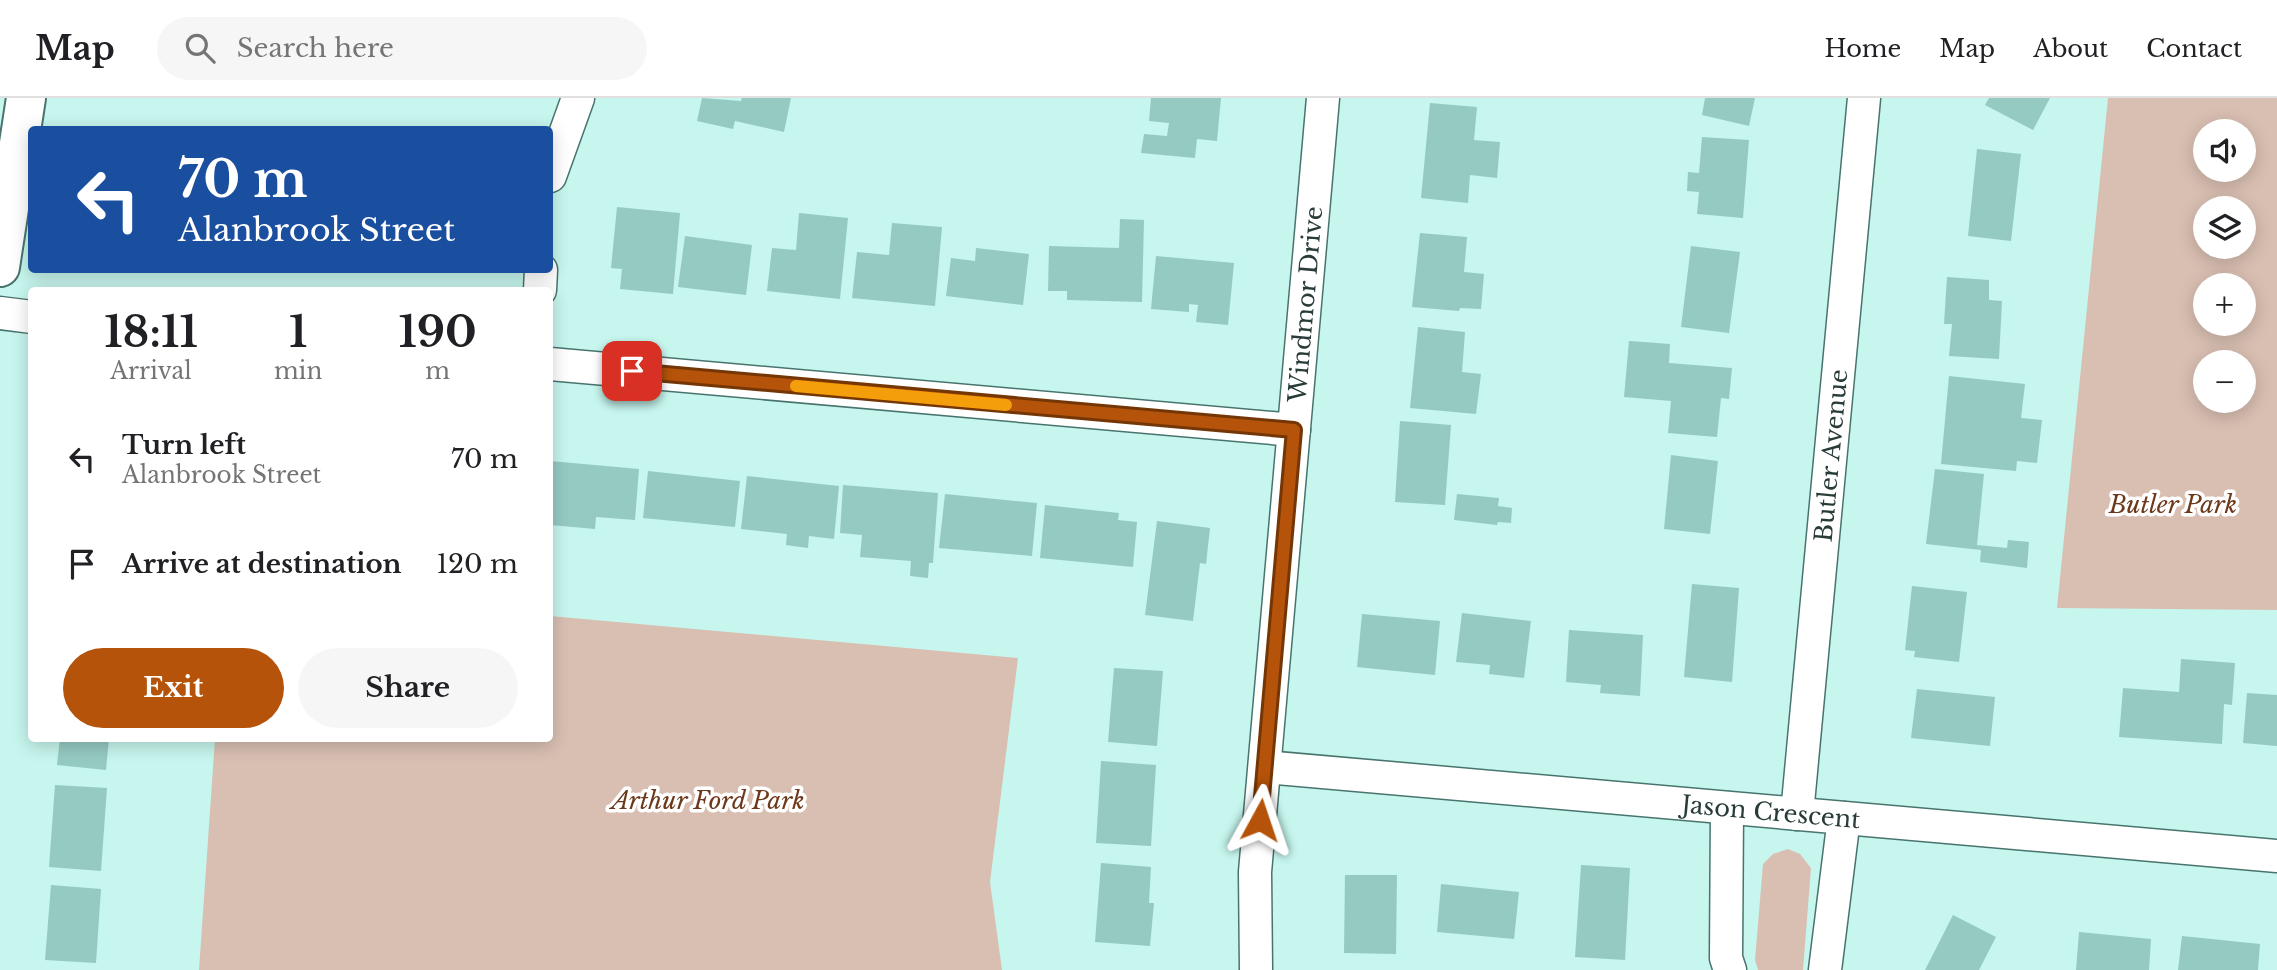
<!DOCTYPE html>
<meta charset="utf-8">
<style>
body{margin:0;font-family:"Libre Baskerville",serif;background:#f6f6f6;color:#202124;height:100vh;display:flex;flex-direction:column;font-size:26px;white-space:nowrap}
*{box-sizing:border-box;margin:0}
p{font-size:23px;color:#757577}
.icon{flex:none;width:38px;height:38px;fill:none;stroke:currentColor;stroke-width:2;stroke-linecap:round;stroke-linejoin:round}
.map{position:relative;flex:1;overflow:hidden}
.details{position:absolute;left:28px;top:189px;width:525px;height:455px;display:flex;flex-direction:column;background:#fff;border-radius:7px;box-shadow:0 4px 18px #0003}
.details>*{flex:none}
.hud{position:absolute;left:28px;top:28px;width:525px;height:147px;border-radius:7px;box-shadow:0 4px 18px #0003;background:#1a4fa0;color:#fff;overflow:hidden}
.tools{position:absolute;left:2193px;top:21px;display:grid;gap:14px}
.tools a{display:grid;place-items:center;width:63px;height:63px;border-radius:50%;background:#fff;box-shadow:0 4px 18px #0003;font-size:35px}
.pin{position:absolute;display:grid;place-items:center;width:60px;height:60px;color:#fff;margin:-30px;border-radius:14px;box-shadow:0 4px 10px #0006}
.me{position:absolute;width:77px;margin:-38px;rotate:5deg;stroke-linejoin:round;filter:drop-shadow(0 0 5px #0008)}
.turn{display:flex;align-items:center;gap:24px;height:147px;padding:0 35px;font-size:32px}
.turn .icon{width:91px;height:91px;stroke-width:2.5}
.turn b{display:block;font-size:49px;line-height:60px}
.eta{display:flex;justify-content:space-evenly;align-items:center;height:119px;text-align:center}
.eta b{font-size:42px;font-weight:700;line-height:49px}
.button{display:flex;gap:14px;margin-top:auto;padding:14px 35px}
.button a{flex:1;height:80px;border-radius:42px;background:#b45309;color:#fff;font-size:28px;font-weight:700;line-height:80px;text-align:center}
.button a+a{background:#f6f6f6;color:#202124}
ul{padding:0;list-style:none}
li{display:flex;align-items:center;gap:21px;height:105px;padding:0 35px}
li div{flex:1}
li b{display:block;font-size:26px}
li em{font-style:normal}
header{display:flex;align-items:center;gap:42px;box-sizing:border-box;height:98px;padding:0 35px;background:#fff;border-bottom:2px solid #e0e0e0}
header strong{font-size:33px}
nav{display:flex;gap:38px;margin-inline-start:auto;font-size:24px}
.search{width:490px;height:63px;background:#f6f6f6;display:flex;align-items:center;gap:18px;box-sizing:border-box;padding:0 24px;border-radius:38px;color:#757577;font-size:26px}
.map>svg:first-child{display:block}
.green{fill:#d9bfb2;fill-rule:evenodd}
.building{fill:#95cac2}
.lines{fill:none;stroke-linecap:round;stroke-linejoin:round}
.street-casing{stroke:#48746e;stroke-width:35}
.secondary-casing{stroke:#48746e;stroke-width:42}
.street{stroke:#fff;stroke-width:32}
.secondary{stroke:#fff;stroke-width:38}
.route-casing{stroke:#753606;stroke-width:18}
.route{stroke:#b45309;stroke-width:12}
.slow{stroke:#f59e0b;stroke-width:12}
.labels{text-anchor:middle;dominant-baseline:central;stroke-width:7;stroke-linejoin:round;paint-order:stroke}
.street-label{font-size:24px;fill:#293c39;stroke:#fff}
.park-label{font-size:24px;font-style:italic;fill:#6e391b;stroke:#fff}
</style>
<header>
<strong>Map</strong>
<div class="search"><svg class="icon" aria-label="search" viewBox="0 0 24 24"><circle cx="10" cy="10" r="6"/><path d="M15 15l6 6"/></svg>Search here</div>
<nav><a>Home</a><a>Map</a><a>About</a><a>Contact</a></nav>
</header>
<div class="map">
<svg width="2277" height="872" viewBox="0 0 2277 872">
<rect width="100%" height="100%" fill="#c6f6ee"/>
<path class="green" d="M2108,0H2277V512L2057,510ZM2205,33H2244V72H2205ZM2205,110H2244V149H2205ZM2205,187H2244V226H2205ZM2205,264H2244V303H2205Z
M550,518L1018,560L990,784L1002,872H199L215,641L550,640Z
M1788,751L1800,756L1811,770L1803,872H1758L1755,862L1763,766L1773,756Z"/>
<path class="building" d="M702,0L741,3L742,0H791L784,34L735,23L733,31L697,23Z
M1151,0H1221L1217,43L1197,41L1195,60L1141,55L1144,36L1167,38L1169,25L1149,23Z
M1705,0H1755L1749,28L1702,17Z
M1989,0H2050L2033,32L1985,7Z
M1430,5L1477,9L1474,42L1500,44L1497,80L1470,77L1468,105L1421,100Z
M1702,39L1749,42L1743,120L1697,116L1699,94L1687,93L1688,74L1699,75Z
M1977,51L2021,56L2011,143L1968,138Z
M617,109L680,115L673,196L620,191L622,171L611,170Z
M799,115L848,120L840,201L767,193L772,150L796,152Z
M1120,121L1144,122L1142,204L1067,202V193H1048L1049,148L1119,150Z
M892,125L942,129L935,208L852,200L857,154L889,157Z
M1420,135L1467,139L1464,174L1484,176L1481,211L1460,210L1459,213L1412,209Z
M685,138L752,147L746,197L678,189Z
M1691,148L1740,154L1729,235L1681,229Z
M976,150L1029,156L1023,207L946,198L951,160L975,163Z
M1156,158L1234,165L1228,227L1196,224L1198,207L1189,206V214L1151,211Z
M1947,179L1989,182V202L2002,203L1999,261L1949,258L1952,226H1944Z
M1418,229L1465,234L1462,274L1481,276L1476,316L1410,310Z
M1629,243L1670,246L1669,265L1732,270L1729,301L1721,300L1717,339L1668,335L1671,303L1624,299Z
M1949,278L2025,286L2021,320L2042,322L2037,365L2017,363L2016,373L1941,366Z
M1400,323L1451,327L1445,407L1395,404Z
M1671,357L1718,363L1710,436L1664,431Z
M550,363L639,371L635,422L596,419L595,431L550,427Z
M1935,371L1984,376L1977,447L2007,450L2008,442L2029,444L2027,470L1980,464L1981,452L1926,446Z
M648,373L740,383L735,429L643,420Z
M747,378L839,388L834,441L809,438L808,450L786,447L787,436L741,431Z
M843,387L938,395L933,465H929L928,480L910,478L911,463L860,459L862,437L840,435Z
M945,396L1037,405L1032,458L939,450Z
M1457,396L1499,400L1498,408L1512,410L1511,425L1498,424L1497,427L1454,422Z
M1045,407L1119,415L1118,422L1137,424L1133,469L1040,460Z
M1157,423L1210,430L1206,466L1200,465L1193,523L1145,517Z
M1692,486L1739,490L1732,584L1684,579Z
M1912,488L1967,494L1959,564L1914,559L1915,553L1905,552Z
M1462,515L1531,523L1524,580L1489,576L1490,567L1456,564Z
M1362,516L1440,523L1435,577L1357,569Z
M1569,532L1643,537L1640,598L1600,595L1601,587L1566,584Z
M2181,561L2235,565L2232,607L2224,606L2222,646L2119,639L2123,590L2179,594Z
M1114,570L1163,573L1157,648L1108,644Z
M1917,591L1995,599L1990,648L1911,640Z
M2247,595L2277,597V648L2243,645Z
M60,640H109L106,672L57,667Z
M1101,663L1156,667L1151,748L1096,745Z
M55,687L107,690L101,773L49,769Z
M1101,765L1151,769L1149,805H1154L1150,848L1095,844Z
M1581,767L1630,770L1625,862L1575,859Z
M1345,777H1397L1396,856L1344,855Z
M1441,786L1519,794L1514,841L1437,834Z
M51,787L101,791L96,865L45,862Z
M1953,817L1996,839L1979,872H1925Z
M2079,834L2151,841L2149,872H2076Z
M2182,838L2260,846L2258,872H2178Z"/>
<g class="lines">
<defs>
<g id="street">
<path d="M550,78L578,0"/>
<path d="M540,192L541,172"/>
<path d="M0,215L32,219"/>
<path d="M550,266L1294,332"/>
<path id="s1" d="M1265,669L2277,758"/>
<path d="M1727,710L1726,860L1730,872"/>
<path id="s2" d="M1797,716L1864,0"/>
<path id="s3" d="M1256,872L1255,774L1323,0"/>
<path d="M1825,872L1844,720"/>
</g>
<path id="secondary" d="M0,169L26,0"/>
</defs>
<use href="#street" class="street-casing"/>
<use href="#secondary" class="secondary-casing"/>
<use href="#street" class="street"/>
<use href="#secondary" class="secondary"/>
</g>
<g class="lines">
<defs>
<path id="route" d="M632,273L1294,332L1260,722"/>
</defs>
<use href="#route" class="route-casing"/>
<use href="#route" class="route"/>
<path class="slow" d="M796,288L1006,307"/>
</g>
<g class="labels">
<g class="street-label">
<text stroke="none"><textPath href="#s3" startOffset="668">Windmor Drive</textPath></text>
<text stroke="none"><textPath href="#s2" startOffset="360">Butler Avenue</textPath></text>
<text stroke="none"><textPath href="#s1" startOffset="508">Jason Crescent</textPath></text>
</g>
<g class="park-label">
<text x="2173" y="406">Butler Park</text>
<text x="708" y="702">Arthur Ford Park</text>
</g>
</g>
</svg>
<div class="tools">
<a><svg class="icon" aria-label="sound" viewBox="0 0 24 24"><path d="M4 9h4l5-4v14l-5-4H4zM17 9q2 3 0 6"/></svg></a>
<a><svg class="icon" aria-label="layers" viewBox="0 0 24 24"><path d="M12 4l9 5-9 5-9-5zM3 14l9 5 9-5"/></svg></a>
<a>+</a>
<a>−</a>
</div>
<div class="pin" style="left:632px;top:273px;background:#d93025"><svg class="icon" aria-label="arrive" viewBox="0 0 24 24"><path d="M6 21V4h12l-3 4 3 4H6"/></svg></div>
<svg class="me" style="left:1260px;top:722px" viewBox="-20 -20 40 40"><path d="M0-17L14 15 0 8-14 15z" fill="#b45309" stroke="#fff" stroke-width="4"/></svg>
<div class="hud">
<div class="turn"><svg class="icon" aria-label="left" viewBox="0 0 24 24"><path d="M17 20v-9H6M10 6l-5 5 5 5"/></svg><div><b>70 m</b>Alanbrook Street</div></div>
</div>
<section class="details">
<div class="eta">
<div><b>18:11</b><p>Arrival</p></div>
<div><b>1</b><p>min</p></div>
<div><b>190</b><p>m</p></div>
</div>
<ul>
<li><svg class="icon" aria-label="left" viewBox="0 0 24 24"><path d="M17 20v-9H6M10 6l-5 5 5 5"/></svg><div><b>Turn left</b><p>Alanbrook Street</p></div><em>70 m</em></li>
<li><svg class="icon" aria-label="arrive" viewBox="0 0 24 24"><path d="M6 21V4h12l-3 4 3 4H6"/></svg><div><b>Arrive at destination</b></div><em>120 m</em></li>
</ul>
<div class="button"><a>Exit</a><a>Share</a></div>
</section>
</div>
